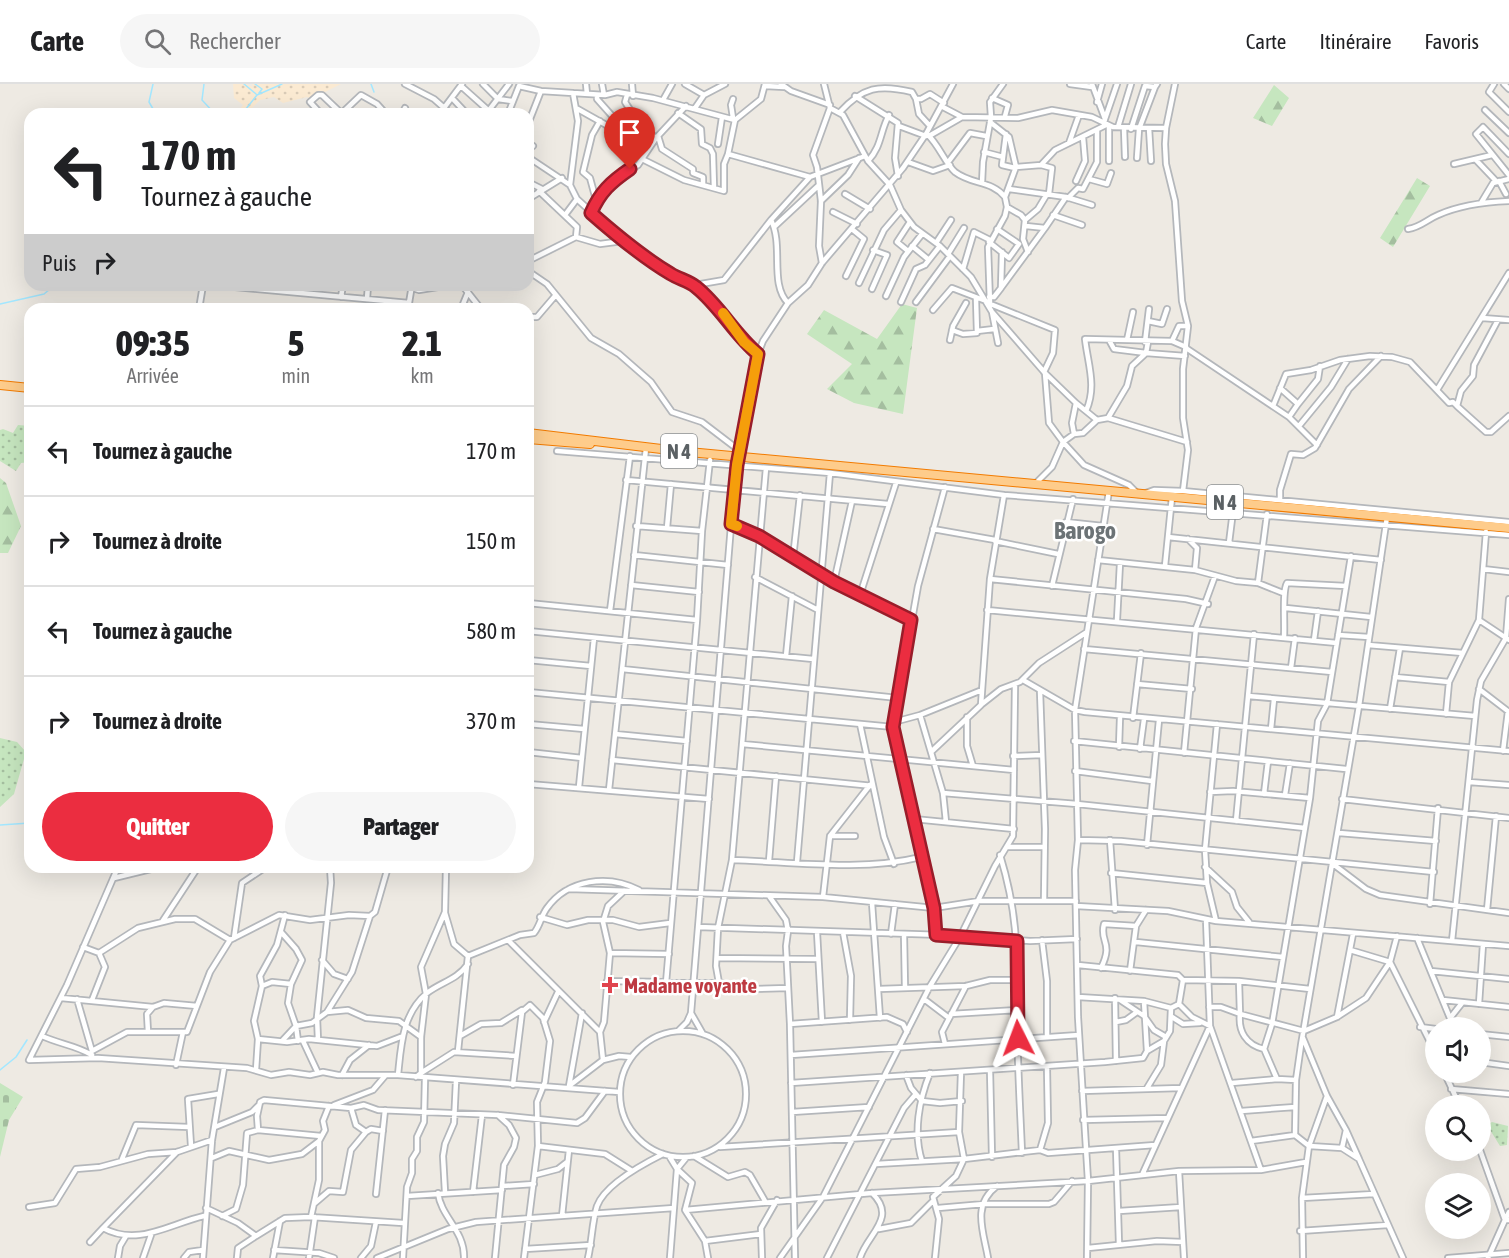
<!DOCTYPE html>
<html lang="fr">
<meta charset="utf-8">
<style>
body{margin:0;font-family:"Asap Condensed",sans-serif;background:#f6f6f6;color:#202124;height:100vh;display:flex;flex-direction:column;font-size:22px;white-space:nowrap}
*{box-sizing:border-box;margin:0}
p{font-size:20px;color:#757577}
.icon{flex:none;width:33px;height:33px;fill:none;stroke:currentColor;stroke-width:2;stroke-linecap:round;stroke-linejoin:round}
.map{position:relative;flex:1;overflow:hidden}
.panel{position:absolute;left:24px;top:219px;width:510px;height:570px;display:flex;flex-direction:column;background:#fff;border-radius:18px;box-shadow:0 6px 24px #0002}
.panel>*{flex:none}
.guide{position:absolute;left:24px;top:24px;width:510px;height:183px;border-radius:18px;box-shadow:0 6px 24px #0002;background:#fff;color:#202124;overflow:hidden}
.buttons{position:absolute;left:1425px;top:933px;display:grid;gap:12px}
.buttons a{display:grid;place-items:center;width:66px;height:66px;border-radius:50%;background:#fff;box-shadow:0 6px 24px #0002;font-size:30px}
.pin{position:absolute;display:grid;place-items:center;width:51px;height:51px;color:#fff;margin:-62px -26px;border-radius:50% 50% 50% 0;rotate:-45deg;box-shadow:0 0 6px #0007}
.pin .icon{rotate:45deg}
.me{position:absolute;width:66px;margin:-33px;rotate:357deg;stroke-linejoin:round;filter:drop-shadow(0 0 4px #0008)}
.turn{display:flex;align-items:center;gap:21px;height:126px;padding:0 18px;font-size:27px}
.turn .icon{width:78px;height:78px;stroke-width:2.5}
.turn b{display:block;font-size:42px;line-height:51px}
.then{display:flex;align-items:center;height:57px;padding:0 18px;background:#0003;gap:12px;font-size:22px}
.eta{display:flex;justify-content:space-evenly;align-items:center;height:102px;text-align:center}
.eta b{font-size:36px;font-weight:800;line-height:42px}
.button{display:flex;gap:12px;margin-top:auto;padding:12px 18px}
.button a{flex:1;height:69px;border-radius:36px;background:#eb2d40;color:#fff;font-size:24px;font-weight:800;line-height:69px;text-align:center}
.button a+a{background:#f6f6f6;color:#202124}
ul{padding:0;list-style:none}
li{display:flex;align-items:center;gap:18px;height:90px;padding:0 18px;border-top:2px solid #e0e0e0}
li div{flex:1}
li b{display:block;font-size:22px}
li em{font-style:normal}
header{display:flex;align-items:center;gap:36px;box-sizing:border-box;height:84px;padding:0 30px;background:#fff;border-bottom:2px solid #e0e0e0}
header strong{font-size:28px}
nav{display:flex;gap:33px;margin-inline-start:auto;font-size:21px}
.search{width:420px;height:54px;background:#f6f6f6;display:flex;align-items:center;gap:15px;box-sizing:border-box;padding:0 21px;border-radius:33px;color:#757577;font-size:22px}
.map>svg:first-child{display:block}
.grass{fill:url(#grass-dots)}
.forest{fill:url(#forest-firs)}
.sand{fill:url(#sand-dots)}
.cemetery{fill:url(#cemetery-stones)}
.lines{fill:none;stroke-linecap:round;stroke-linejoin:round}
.stream{stroke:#a3e7ff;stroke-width:1.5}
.street-casing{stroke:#b4b7bb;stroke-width:8}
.highway-casing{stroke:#f27b00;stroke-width:10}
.street{stroke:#fff;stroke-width:4.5}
.highway{stroke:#fecc8b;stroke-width:8}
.route-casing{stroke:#991d2a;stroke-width:15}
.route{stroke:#eb2d40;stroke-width:10}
.slow{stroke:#f59e0b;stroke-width:10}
.health-dot{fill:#e0444e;stroke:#fff;stroke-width:2}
.labels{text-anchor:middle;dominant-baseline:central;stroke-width:5;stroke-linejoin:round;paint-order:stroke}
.shield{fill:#fff;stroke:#8c9092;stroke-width:1.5}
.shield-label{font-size:20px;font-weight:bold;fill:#5b6164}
.health-label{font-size:21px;font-weight:bold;fill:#be3a42;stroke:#fff;text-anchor:start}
.quarter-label{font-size:24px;font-weight:bold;fill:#6c7376;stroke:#fff}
</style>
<header>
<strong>Carte</strong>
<div class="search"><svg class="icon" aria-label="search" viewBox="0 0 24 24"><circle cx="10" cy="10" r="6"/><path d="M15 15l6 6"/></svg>Rechercher</div>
<nav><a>Carte</a><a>Itinéraire</a><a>Favoris</a></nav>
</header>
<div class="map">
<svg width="1509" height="1174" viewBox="0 0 1509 1174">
<defs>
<pattern id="grass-dots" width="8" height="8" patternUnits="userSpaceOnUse" patternTransform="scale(1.5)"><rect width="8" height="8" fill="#c6e6bf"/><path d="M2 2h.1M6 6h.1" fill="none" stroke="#a4be9f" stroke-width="1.8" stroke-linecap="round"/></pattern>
<pattern id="forest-firs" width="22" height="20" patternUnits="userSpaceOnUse" patternTransform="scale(1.5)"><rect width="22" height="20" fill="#c6e6bf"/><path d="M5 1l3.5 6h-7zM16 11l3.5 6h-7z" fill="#a4be9f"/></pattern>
<pattern id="sand-dots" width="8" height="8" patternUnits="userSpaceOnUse" patternTransform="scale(1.5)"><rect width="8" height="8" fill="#fbead2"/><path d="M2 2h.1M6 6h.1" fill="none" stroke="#d9cbb7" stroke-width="1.8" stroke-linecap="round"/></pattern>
<pattern id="cemetery-stones" width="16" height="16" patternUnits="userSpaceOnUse" patternTransform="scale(1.5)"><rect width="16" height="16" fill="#c6e6bf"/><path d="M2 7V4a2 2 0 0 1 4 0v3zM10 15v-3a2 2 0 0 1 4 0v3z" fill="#a4be9f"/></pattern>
</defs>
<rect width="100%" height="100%" fill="#eeeae3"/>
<path class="grass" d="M18,341L30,342V378L21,379L16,387L0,377V346L3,345L13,349Z
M0,654L17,658L26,668L14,710L0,723Z
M1492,1038L1508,1042L1507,1061L1500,1062L1487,1041Z"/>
<path class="forest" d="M1274,1L1289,14L1272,42L1253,34Z
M1417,94L1430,102L1393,163L1380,154Z
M902,220L917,224L903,330L854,319L827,305L852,280L807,250L824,226L877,255Z
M0,394L6,399L21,442L8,469H0Z"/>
<path class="sand" d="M233,0H246L253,3L252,0H341L311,15L307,13L283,19L274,13L260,16L246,30H226V26L237,29L243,21L234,14Z"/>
<path class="cemetery" d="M0,999L23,1013L9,1036L0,1073Z"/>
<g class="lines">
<path class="stream" d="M153,0L149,18L156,30
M204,0L202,16L215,30
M244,0L256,10
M255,0L262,5L259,9
M371,0L374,8
M242,30L257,11L282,0
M0,220L44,210L55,201
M0,741L30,739
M0,986L16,973L27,956"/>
<defs>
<path id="street" d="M405,0L434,15L451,30
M483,0L498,15L512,17
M586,0L587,10
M602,0L604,11
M632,0L633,12
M685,0L704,11L725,0
M781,0L791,7L830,21
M1070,0L1092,3
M1092,0L1105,35L1104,39
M1175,0L1166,44L1165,60L1166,80L1175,117L1182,217L1188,242L1183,285V334L1188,366L1183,407
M1494,0L1489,8L1509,28
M1504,0L1509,5
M461,2L489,27
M765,2L784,3
M597,11V15L630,52L648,66
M627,11L625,18L640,41L656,54
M855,12L898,39L895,74L898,92
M452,14L467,30
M992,14L1008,21L1005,32
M733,15L731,21L733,34
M916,15L919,30L930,42
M663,16L672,0
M1097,18L1102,0
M941,22L962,33
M444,24L462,0
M576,24L608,42L624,60L634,56
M695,24L704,11
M830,24L843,31L868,77L890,101L901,126L914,143L940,162L971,193L992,228L1045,289L1049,339L1063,358L1084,381L1129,401L1138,410
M1485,26L1509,49
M840,28C863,3 879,0 912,8L916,15H921L930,10L944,19
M678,29L701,45L702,60L710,64L713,70L714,104
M321,30L310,18L318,11H322L342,30
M341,30L361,11L377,20L386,30
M402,30L405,24
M486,30L509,0
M508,30L519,2L541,7L605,11L617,8L653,14L735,36L728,70L810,93
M1105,35L1117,0
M735,36L761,15L765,0
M990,38L1009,53L1016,83
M528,40L541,7
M899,42L926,52
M1109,42V77
M1118,43L1131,0
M1124,44L1125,73
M1149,44L1151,77
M1131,45L1145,2L1155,3L1157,0
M927,50C939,61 945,79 955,88C972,101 991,96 1005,113
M1006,50L1002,81L1015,84
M658,52L662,65L693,85V89L703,93V101
M929,52L962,33L1018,34L1052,26L1092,33L1113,43L1166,44
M528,59L533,62
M1069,59L1079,31
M718,60L722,33
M984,68L1003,73
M1509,70L1483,43L1476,50L1509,91
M528,73L570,101L577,115L623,157L671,190L695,201L732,240L744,258L758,270
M1137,74L1139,45L1155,3
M642,75L684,96L724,107V80L728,70
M1476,76L1496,97
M868,77C882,62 880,47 889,31
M949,77L970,49L986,52
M908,78L933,87L950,81
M1454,80L1492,71
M1041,81L1052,84L1049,110
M1089,95L1107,100L1111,89
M1076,97L1085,77L1083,53
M1499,97L1506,110
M528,98L542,105
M982,99L983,78L991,33L990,18L1003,0
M570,101L578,37L573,9
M1009,105L1066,113L1092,121
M539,107L577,143L576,153
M845,110L870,125
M1068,114L1078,104L1083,105L1097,78V46
M528,115L562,94
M596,116L590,94L583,88L592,51L600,37
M821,117L848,91L859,74
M1481,119L1493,99L1509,95
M1007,123L1021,131L1025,136L1023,155L1028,168
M833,128L857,140
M591,129L598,113L610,98L638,81L656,54L686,22
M565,131L577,115
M1053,131L1082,141
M1025,136L1038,125L1047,110
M1026,142L1045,144L1066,113
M774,143L818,102
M1408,145C1421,143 1426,136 1438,131C1460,121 1485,118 1509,117
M989,158L1009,174L1019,160L997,145
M936,159L951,136
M912,162L929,176
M908,167L897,158L910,138
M948,170L964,144
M528,177L576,153L600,160L623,157
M822,179L819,162L821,117L817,83L813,71L830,24L824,0
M963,185L974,148L990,156
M528,187L547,200L591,254L619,270L651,298L672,328L702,338L740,367
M846,192L864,155L853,146
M859,199L884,146L901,126
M214,201L409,219L412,201
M381,201L405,202
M403,201L419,206L450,201
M462,201L481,225
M695,201L724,196L771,136
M1001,204L1045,144
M872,205L887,171L873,166
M886,212L904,173L922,150
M341,213L343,201
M989,213H994L1001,204L1002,168
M367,215L368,201
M901,218L916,185L925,181L940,162
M916,218L950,172
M788,219C769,200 784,162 771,136L810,93L865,72
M988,219L1055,246L1053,269L1044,288
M990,219L988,163L1005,132L1007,123L1005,113L1016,83L1041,81L1055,66L1106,41
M199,225L203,201
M461,225L468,208
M933,226L952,204L986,217
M992,228L998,259
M528,233H537L555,212
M1482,234L1509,236
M1498,236L1474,281L1473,292L1461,307L1457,322L1486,348H1491L1509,332
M1148,237L1162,240L1167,225
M952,246L963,250L977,249L976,215
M977,247L994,245
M950,256L953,242L966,219
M1109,256L1114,265L1146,269L1148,258
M1127,256L1133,228
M1172,257L1179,242H1188
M1145,258L1149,225
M1186,264L1289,333L1317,361
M1045,289L1076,319L1072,339L1074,350
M1280,304L1298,320L1289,333
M1437,306L1509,189
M1076,319L1097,336
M1298,320L1318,295L1320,282
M1273,322L1286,290L1311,286L1340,276L1370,272L1392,273L1410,278L1449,319L1453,318L1457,322
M1086,327C1097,302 1088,281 1085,255L1172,257L1186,263
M1108,334L1127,302L1132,282L1146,269L1185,272
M1299,342L1331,303L1348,275
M557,367L830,389L1004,411L1509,451
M626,396L888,420
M1035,400L1052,383L1063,358L1074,350L1083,349L1097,336L1108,334L1187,358
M1143,410L1154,406L1183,407L1509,438
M1280,416V406L1291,370L1303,371L1315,364L1349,305L1381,272
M1066,438L1103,442
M731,440L759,452L834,498L911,536
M636,442L702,447
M667,444L671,400
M933,445L995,456
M1168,453L1381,476
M1188,455L1197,464L1195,486
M995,457L1058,470
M1229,459L1233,427
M634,471L728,481
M793,474L800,411
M1098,476L1195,486L1236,497L1258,499L1283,509
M1165,482L1172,413
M1483,485L1509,488
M755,493L818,526
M990,495L1186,515L1208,520
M834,498L852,417
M1258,499L1267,430
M631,501L699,508
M1052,502L1073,415
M860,511L896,399
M528,519L697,536
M1286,524L1371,533
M987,526L1337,559
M610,527L630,372
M1117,536L1120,479
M1479,536L1509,556
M528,547L813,575
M1338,551L1369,553
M1284,553C1285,540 1282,507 1287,499L1346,502
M1314,556L1318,527
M1368,561L1463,569
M1084,565L1332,588
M786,572L792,512
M528,576L591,582
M1291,584L1295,554
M622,585L898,614
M1395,593L1449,598
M1023,596L1075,626L1085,628L1509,667
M1137,600L1192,605
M1479,605L1509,628
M1040,607L1045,745L1044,817
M528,608L893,643
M1248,612L1475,632
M982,620L1001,605L1020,598L1039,579L1087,548
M1390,625L1400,564
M1446,630L1449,598L1479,536L1486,448
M920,631L943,709L946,738
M967,633V662L973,682
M1133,634L1141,569
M894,638L920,631L982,606
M528,640L584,645
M860,640L884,753L894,780
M1271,645L1274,615
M615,650L687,657
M1074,657L1346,685
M742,660L1014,686
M1119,663L1120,633
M1140,665L1144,635
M1503,667L1508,627
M528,668L582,674
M931,668L981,621L990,495L1004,411
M1184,669L1196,544L1215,492
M1013,672L1042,671
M612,676L873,702
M1075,687L1152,697
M1469,698L1509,701
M528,700L709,715
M579,703L594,554
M609,706L646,364
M1210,708L1233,707L1310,714
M943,709L1077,720L1305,744
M1264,710L1268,677
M1285,711L1290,679
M1342,715L1509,734
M914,735L1014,745
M1236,737L1254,550
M1339,749L1436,757
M830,752H855
M1078,756L1121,757L1434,788
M1110,756L1115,826
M1147,761L1159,636
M1007,763H1043
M1000,771C1018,830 1017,866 1017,926C1017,973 1020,1021 1022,1069
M732,776C794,778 860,788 921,773
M769,777L776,692
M797,778L830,389
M1333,780L1366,805L1380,811L1509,829
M118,783L67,901L29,976L98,974L247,984L271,991L289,988L310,991L323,988L338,991H398L619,1008
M1205,783L1232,808L1237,823L1249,838
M1111,789L1207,799
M114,794L159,783
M569,805L823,813L934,824L979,817H1076
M769,812L786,836L788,847L786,862L790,940L795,1174
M823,813L830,752L870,701
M872,819L880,934
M1430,820L1438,724
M1076,822L1168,827L1216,837L1509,862
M1487,826L1496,732
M445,829L454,860L468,872L458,967
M540,833L567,841L588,836H613L639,843L670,839
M1216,837L1207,799L1205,766L1217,640
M162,838L198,783
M698,843L942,851L1030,857L1077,855
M281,848L296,865L302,876L291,900L288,919L296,942L282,957
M817,848L822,938
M843,848L851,892L850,936
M891,850L895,820
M904,850L905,904
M936,851L934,824L893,643L918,502L945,403
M1397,852L1390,878L1436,970
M234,854L242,799L266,783
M1417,854L1454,944
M508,856L600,948L603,976L619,972L631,973
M1042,856L1047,897V953
M1452,857L1477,616L1481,597L1506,554L1509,515
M1136,858L1283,873
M83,863L99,869L138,844L175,835H195L230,856
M610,869L669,870
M468,872L520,851L534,849C540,842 541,832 547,824C568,795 608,790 639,806
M717,874L818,875
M322,876L334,890L348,895
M1078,881L1178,891L1183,896L1239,897L1310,905
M1101,884C1114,858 1099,858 1104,840L1136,842
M1130,887L1136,842L1146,826
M1431,887L1509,895
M607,897L719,899L716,882L718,844L732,776L766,384
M1239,897L1240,930L1304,947L1337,933L1366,914L1390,878L1350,866
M666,899L697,536L702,447L710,376
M719,899L752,905L788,904
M262,902L272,898L291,900
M879,905L966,902L990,896H1018
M1078,913L1144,917L1171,924L1179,920L1183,896
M61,914L153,923L164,919L197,922
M1115,914L1116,977
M77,915L92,967
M924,915L949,934
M92,916L105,883L99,869
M1120,916L1144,932L1154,946L1166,953
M1443,916L1509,923
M1144,917L1147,967
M1179,920L1192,933L1210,942L1261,1086
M1479,920L1483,860
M1209,923H1221L1240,930C1238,947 1246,961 1264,965
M327,928L352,888L370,832
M691,929L703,950
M951,930L1017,926
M1172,933L1183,940L1200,939
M1337,933L1353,850
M1451,933L1462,919
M544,938L558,908
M1116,938L1126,936L1137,928
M790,940L887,933L903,940L907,948
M1420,943L1436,945
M620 1010a63 63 0 1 1 126 0a63 63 0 1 1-126 0Z
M678,947L687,938L691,929L734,405L758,270L763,257L788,219L808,201L822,179L903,84L926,50L953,0
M148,948L147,930L153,923
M600,948L604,938L610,869L603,838L608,822L624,807
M1480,950L1509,953
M42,952C59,960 75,961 92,971
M460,952L481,940L501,939L522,926
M1303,954L1327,1012L1346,1046L1342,1064L1359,1075L1403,1174
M258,955L254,937L262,902L260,892L277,861L285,831
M318,956L317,933L331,799L330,783
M298,957L296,942L312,939L327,928L348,926L366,934L399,937L421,953
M303,957L318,989
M945,960L942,948L966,902
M92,967L127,948H187L210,888L230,856L279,831L310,836L349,831L370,832L375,828L388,783
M791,971L1079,951
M1480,978L1509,982
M176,981L183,948
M256,986L258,955L287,958L309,955L377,962L403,952
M990,986L992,1073
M1444,988L1460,1022
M421,989L454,968L516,972
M342,991L350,976L369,961
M398,991C401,962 402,930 427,909C441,898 457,896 468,880
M906,991L911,1004L922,1017L940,1019L962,1017
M416,993L421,989V953L426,910L421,883L445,828L446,783
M1277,995L1264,965L1272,940L1310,714L1318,637L1327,620L1351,472
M791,999L1105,978L1143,974L1147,967L1164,957
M1232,999L1277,995L1296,996
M513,1001L522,928L530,921L543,934L550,957L545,998L537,1018L538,1062L524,1174
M569,1002L582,929
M569,1002L603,976
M1147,1004L1161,981L1164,957L1170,947L1171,924
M1451,1005L1509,1010
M1082,1007L1181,1004
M1327,1012L1309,1062L1342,1064
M334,1021L373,1006L385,992
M1241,1027L1295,1023
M792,1028L869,1023
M1083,1036L1167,1034
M215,1043L252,1028L259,1021
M258,1046L257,1032L260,1018L264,1016L351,1024L364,1021L378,1026L498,1031L577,1039L585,1034L605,1007
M1346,1046L1359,1075
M366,1048L371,1045L383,1047
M1251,1057L1295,1051
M191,1062L188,1015L218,1010
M538,1062L605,1070L632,1087
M720,1063L959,1048
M1116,1064L1119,1160
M1040,1066L1048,1039L1047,984
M1480,1066L1505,1136L1488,1174
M177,1068L103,1144C138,1163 169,1140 204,1132
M669,1072L677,1085L692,1099L685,1126L705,1157L708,1174
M694,1072L728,1093L745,1088L750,1091L765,1117
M212,1074L229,1067L269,1076L302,1070L319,1057L325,1046L323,1037L329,1022
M122,1075L136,1041L189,1043
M922,1077C913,1049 919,1016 930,989
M876,1080L964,1075L1040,1066L1048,1069L1155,1061
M1179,1087L1184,1174
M535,1091L558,1085L567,1078
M1142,1091L1210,942L1206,835
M503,1102L534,1100
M445,1108L443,1072L445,1060L454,1039L456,997
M473,1108L482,1031
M438,1109C441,1133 465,1147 464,1174
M376,1110L385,1026
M407,1112L502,1106
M1302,1114L1374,1110
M315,1119L329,1107L343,1108L351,1066L366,1048L356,1041L351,1024
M29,1123L55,1119L76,1085L100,1083L148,1070L177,1068L212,1056
M206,1124L238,1139L256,1152L285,1134L311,1133L403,1139
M938,1124L984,1120H1049L1054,1118L1072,1097
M685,1126L872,1109L1088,1097L1179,1087L1261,1086L1306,1078
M1119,1127L1181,1123
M1509,1128L1505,1136H1509
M222,1132L236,1125L243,1101L247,1049L258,1046L321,1052
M562,1132L569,1066
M311,1133L319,1096V1057
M879,1145L911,1139L933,1117
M1300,1147L1388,1141
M705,1157L761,1150
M90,1158L103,1144
M1088,1164L1157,1157L1183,1158
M525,1165L591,1161
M274,1166L319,1169L334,1174
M118,1174L120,1162L126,1152
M143,1174L151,1151
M184,1174L189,1168L203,1166
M203,1174L212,1056L224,984
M237,1174L238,1164L256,1152
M273,1174L280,1137
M309,1174L315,1133
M361,1174L371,1162L376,1138
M377,1174L448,1145L476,1138L674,1124
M403,1174L407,1103L412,1089V1075L417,1067V1053L424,1038L425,995
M495,1174L504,1081L514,1063L516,1054L509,1041L498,1031
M588,1174C592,1157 592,1138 597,1122C605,1100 643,1080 663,1070
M670,1174L677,1085L686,1074
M762,1174L761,1144L777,1116
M780,1174L823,1113L930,902L960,853L995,782L1013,752L1015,601
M827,1174L904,1024L916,1010
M860,1174C867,1150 898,1134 872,1109
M935,1174L939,1135L933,1113L956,1092L964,1075L959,1048L961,988
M988,1174C984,1149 971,1121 997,1102
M1087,1174L1088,1097L1078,933L1075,786L1078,756L1075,626L1109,407
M1303,1174L1302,1114L1309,1062L1295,1051L1296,996L1301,961L1359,622L1387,433
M1448,1174L1509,1169"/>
<path id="highway" d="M0,301L30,304
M528,349L678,367L1509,444
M528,355L590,360"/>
</defs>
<use href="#street" class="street-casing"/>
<use href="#highway" class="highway-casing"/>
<use href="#street" class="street"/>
<use href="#highway" class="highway"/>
</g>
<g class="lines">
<defs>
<path id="route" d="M630,85C611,98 600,108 591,129C616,151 642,173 671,190C679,195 689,197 696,203C720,222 734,250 758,270L737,381L731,440L759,452L834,498L911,536L893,643L934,824L936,851L1017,857L1018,954"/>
</defs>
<use href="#route" class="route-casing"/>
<use href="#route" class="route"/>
<path class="slow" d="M723,229L744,258L758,270L737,381L731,440L737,442"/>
</g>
<path class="health-dot" d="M607 892h6v6h6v6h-6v6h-6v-6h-6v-6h6z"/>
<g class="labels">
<g class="shield">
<rect x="661" y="350" width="36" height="34" rx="4.5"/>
<rect x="1207" y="401" width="36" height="34" rx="4.5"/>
</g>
<g class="shield-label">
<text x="679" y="367">N 4</text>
<text x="1225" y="418">N 4</text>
</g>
<g class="health-label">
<text x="624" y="901">Madame voyante</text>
</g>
<g class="quarter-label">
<text x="1085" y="446">Barogo</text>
</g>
</g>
</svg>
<div class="buttons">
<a><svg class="icon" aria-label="sound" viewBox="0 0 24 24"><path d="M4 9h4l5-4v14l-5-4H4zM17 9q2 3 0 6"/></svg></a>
<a><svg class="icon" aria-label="search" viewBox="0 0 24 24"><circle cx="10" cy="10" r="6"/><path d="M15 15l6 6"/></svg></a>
<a><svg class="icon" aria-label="layers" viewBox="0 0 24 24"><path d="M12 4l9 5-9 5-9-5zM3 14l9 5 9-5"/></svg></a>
</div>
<div class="pin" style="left:630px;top:85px;background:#d93025"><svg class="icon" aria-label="arrive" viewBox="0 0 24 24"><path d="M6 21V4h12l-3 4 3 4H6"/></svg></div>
<svg class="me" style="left:1018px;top:954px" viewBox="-20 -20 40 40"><path d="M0-17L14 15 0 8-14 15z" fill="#eb2d40" stroke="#fff" stroke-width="4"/></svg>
<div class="guide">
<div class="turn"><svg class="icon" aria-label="left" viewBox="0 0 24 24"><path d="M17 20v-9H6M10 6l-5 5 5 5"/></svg><div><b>170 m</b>Tournez à gauche</div></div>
<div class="then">Puis<svg class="icon" aria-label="right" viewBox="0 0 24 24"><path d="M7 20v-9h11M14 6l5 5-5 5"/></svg></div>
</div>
<section class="panel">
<div class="eta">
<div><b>09:35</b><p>Arrivée</p></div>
<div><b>5</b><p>min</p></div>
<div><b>2.1</b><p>km</p></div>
</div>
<ul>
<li><svg class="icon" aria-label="left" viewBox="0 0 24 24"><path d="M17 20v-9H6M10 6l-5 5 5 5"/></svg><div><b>Tournez à gauche</b></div><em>170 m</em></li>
<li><svg class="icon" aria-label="right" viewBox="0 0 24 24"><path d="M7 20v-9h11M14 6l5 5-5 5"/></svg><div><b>Tournez à droite</b></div><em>150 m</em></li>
<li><svg class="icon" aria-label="left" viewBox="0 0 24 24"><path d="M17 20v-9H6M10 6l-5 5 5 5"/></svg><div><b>Tournez à gauche</b></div><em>580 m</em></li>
<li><svg class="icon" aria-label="right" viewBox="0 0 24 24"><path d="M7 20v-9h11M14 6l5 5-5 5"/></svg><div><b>Tournez à droite</b></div><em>370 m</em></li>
</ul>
<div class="button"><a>Quitter</a><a>Partager</a></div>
</section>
</div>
